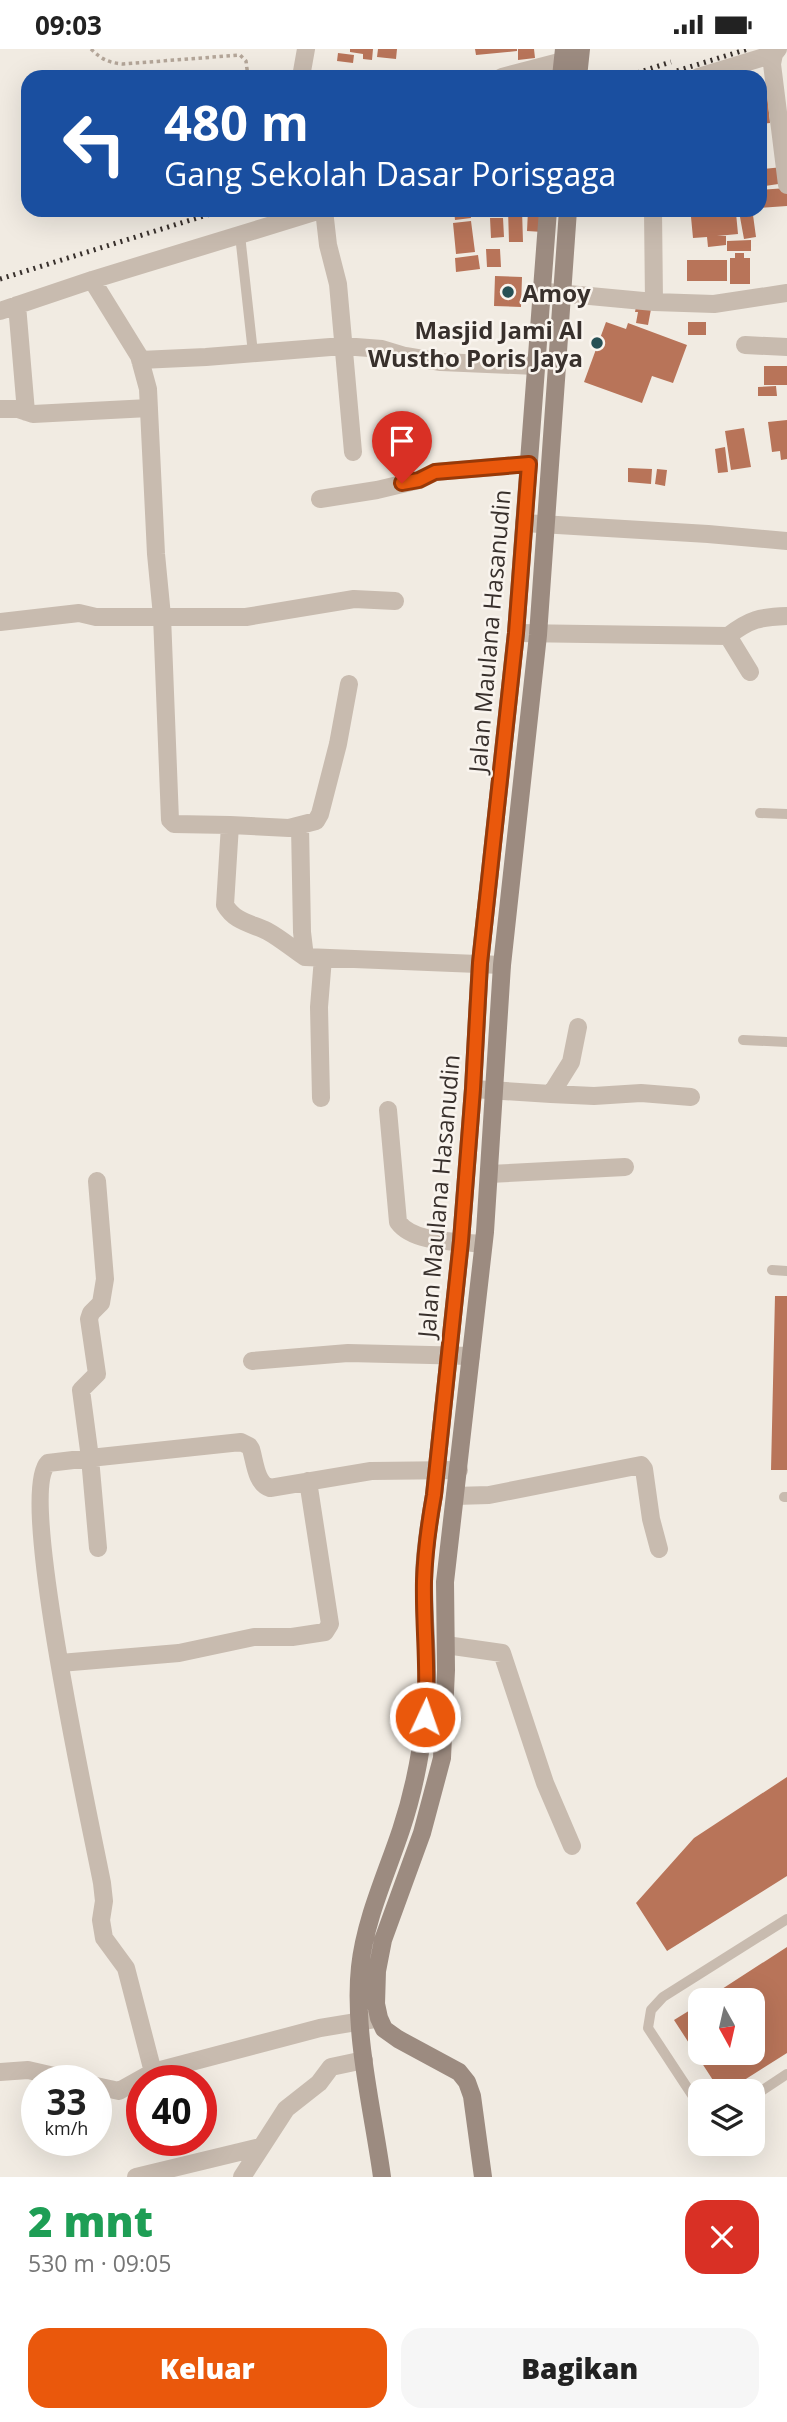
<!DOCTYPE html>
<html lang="id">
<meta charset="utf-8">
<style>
body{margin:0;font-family:"Open Sans",sans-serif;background:#f6f6f6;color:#222;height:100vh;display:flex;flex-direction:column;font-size:26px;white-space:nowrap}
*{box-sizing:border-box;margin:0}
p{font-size:23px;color:#767676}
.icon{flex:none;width:38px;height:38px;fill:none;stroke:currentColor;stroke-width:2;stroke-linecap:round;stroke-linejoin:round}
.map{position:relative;height:2128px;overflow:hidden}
.details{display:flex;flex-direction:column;background:#fff;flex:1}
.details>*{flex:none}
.banner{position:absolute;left:21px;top:21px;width:746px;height:147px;border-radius:21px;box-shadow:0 7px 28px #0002;background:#1a4fa0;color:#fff;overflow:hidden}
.needle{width:46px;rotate:172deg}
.tools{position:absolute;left:688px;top:1939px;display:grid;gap:14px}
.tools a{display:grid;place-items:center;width:77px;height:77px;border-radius:14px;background:#fff;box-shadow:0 7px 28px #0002;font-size:35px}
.speed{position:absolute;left:21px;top:2016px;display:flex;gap:14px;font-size:35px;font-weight:700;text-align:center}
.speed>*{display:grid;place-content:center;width:91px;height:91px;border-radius:50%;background:#fff;box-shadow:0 7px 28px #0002;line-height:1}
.speed small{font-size:18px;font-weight:400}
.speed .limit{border:10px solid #d22;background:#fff;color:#111}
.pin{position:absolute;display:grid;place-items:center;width:60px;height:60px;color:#fff;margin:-72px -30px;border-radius:50% 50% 50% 0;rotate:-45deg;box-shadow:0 0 7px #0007}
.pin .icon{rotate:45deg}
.me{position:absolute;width:77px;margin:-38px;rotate:3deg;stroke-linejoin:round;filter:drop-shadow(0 0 5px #0008)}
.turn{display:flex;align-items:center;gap:24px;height:147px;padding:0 28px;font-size:32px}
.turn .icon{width:91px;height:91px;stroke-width:2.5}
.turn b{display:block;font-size:49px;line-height:60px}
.round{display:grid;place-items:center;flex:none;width:74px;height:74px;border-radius:21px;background:#f6f6f6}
.head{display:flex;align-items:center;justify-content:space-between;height:119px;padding:0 28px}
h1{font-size:42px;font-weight:800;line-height:52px;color:#1e9e55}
.button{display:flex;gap:14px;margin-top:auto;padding:14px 28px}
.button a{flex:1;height:80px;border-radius:21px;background:#ea580c;color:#fff;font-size:28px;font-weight:800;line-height:80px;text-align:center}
.button a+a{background:#f6f6f6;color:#222}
.status{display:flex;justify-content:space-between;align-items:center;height:49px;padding:0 35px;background:#fff;direction:ltr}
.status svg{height:19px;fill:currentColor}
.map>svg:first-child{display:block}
.building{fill:#b87459}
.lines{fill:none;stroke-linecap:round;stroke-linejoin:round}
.path{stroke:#b4a699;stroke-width:3.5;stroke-dasharray:3.5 3.5;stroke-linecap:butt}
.lane{stroke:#c8bbaf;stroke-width:10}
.street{stroke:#c8bbaf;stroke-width:18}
.secondary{stroke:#9c8b80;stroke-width:18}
.rail{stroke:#38302c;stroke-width:5;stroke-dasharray:2 5;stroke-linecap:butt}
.route-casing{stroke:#983908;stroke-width:18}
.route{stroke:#ea580c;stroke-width:12}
.poi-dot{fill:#265055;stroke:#f9f4ee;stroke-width:2.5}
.labels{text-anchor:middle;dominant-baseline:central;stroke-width:5;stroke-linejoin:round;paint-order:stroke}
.poi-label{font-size:24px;font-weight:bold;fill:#38302c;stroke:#f9f4ee;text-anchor:start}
.street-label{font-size:24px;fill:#38302c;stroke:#f9f4ee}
</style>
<div class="status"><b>09:03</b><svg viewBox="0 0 49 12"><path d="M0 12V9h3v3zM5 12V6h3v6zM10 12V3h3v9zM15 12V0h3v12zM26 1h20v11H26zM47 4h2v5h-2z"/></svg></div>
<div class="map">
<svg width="787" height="2128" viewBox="0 0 787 2128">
<rect width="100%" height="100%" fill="#f1ebe2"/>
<path class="building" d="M350,0H373L372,11L363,10V5L350,3Z
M378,0H397L396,10L377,8Z
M475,0H517V2L476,6Z
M518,0H534L535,9L518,11Z
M338,4L354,6L353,14L337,12Z
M767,44L770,74L760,75V45Z
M783,118L785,134L765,137L763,120Z
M787,139V157L760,159V141Z
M454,161H470L471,169L455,171Z
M508,161H522L523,193H509Z
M528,161H544L543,183L527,182Z
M736,164L738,185L717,187H726V196L708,198L707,188L693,189L691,168Z
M753,166L756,188L744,190L740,168Z
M490,169H503L504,188L491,189Z
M471,172L475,203L456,205L453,174Z
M751,191V202H727V192Z
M486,200H500L501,218H487Z
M735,204H744V209H750V235H730V209H735Z
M478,206L480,220L456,223L455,209Z
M687,211H727V232H687Z
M495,227L522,228L521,258L494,257Z
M637,252L652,255L648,276L636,274L638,263H635Z
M606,273L626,280L628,274L687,296L673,334L652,327L642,354L584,333Z
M688,273H706V286H688Z
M764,317H787V336H764Z
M776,337L777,347H758V338Z
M787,371V410L781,411L780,402L772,403L768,373Z
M744,379L751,418L731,421L725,382Z
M725,398L728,423L718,424L715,400Z
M628,419L652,420L651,435L628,433Z
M657,420L667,421L665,437L655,435Z
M775,1247H787V1421H771Z
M787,1728V1827L667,1902L636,1854L694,1789Z
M787,1898V2004L727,2042H720L674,1971L700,1955V2004H752V1951H705Z"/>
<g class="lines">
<path class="path" d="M91,0C101,10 109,14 123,15L240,6L246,12L248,28"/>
<path class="lane" d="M240,186L253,304
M760,764L787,765
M743,991L787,993
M772,1221L787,1222
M784,1448H787
M752,2048L787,2025
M700,2058L648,1979L651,1961L663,1948L787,1870"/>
<path class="street" d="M778,0L774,5L772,15L787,136
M301,28L306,0
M502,28L563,12
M698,28L774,5
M324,161L328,196L338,235L353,403
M653,161L654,253
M92,231L139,307L148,340L156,505L162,567L170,771L174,775L230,776L225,856C235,873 250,874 267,882C280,889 293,900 305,908
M547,243L654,253L714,255L787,244
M17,256L26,363
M0,262L92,231L321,161
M745,296L787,298
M140,311L206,308L343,297L382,300L405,307L441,313L536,317
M0,360H18L33,365L149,359
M320,450L377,441L419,431L435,423L529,415
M524,474L708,485L787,492
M0,573L79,564L96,568H246L354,550L395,552
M516,584L728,587L750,623
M728,587C750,570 760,568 787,567
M230,776L289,779L316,772L320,765L338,695L349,635
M300,777L302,883L305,908
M305,908L502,916
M473,1040L551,1045L571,1013L578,978
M551,1045L594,1047L641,1044L691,1048
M321,1049L319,958L323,909
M388,1061L398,1173C414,1195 458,1192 483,1195
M489,1125L625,1118
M97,1132L105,1230L101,1254L91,1264L89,1270L97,1325L81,1341L90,1409L241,1393L249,1397L251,1400C255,1413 256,1435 270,1439L371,1422L459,1421
M252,1312L348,1304L471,1307
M455,1447L489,1446L641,1416L644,1420L651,1470L659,1500
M98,1499L90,1409L48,1414C17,1445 91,1776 102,1834L104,1852L101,1871L104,1889L126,1919L153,2023
M446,1596L502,1604L545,1734L572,1797
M60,1614L179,1604L254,1588H292L325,1583L330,1575L308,1432
M0,2023L28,2021L76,2032
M96,2037L119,2042L153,2023L320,1979L375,1970
M136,2128L260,2098
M242,2128L286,2060L319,2034L331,2018L364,2011"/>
<path class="secondary" d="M561,28L564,0
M578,28L581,0
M382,2128C373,2062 353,1983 360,1918C365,1871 386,1826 401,1781C413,1745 421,1705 425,1667C430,1623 424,1579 424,1535C424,1505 429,1475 434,1446L461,1192L473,1040L480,914L516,584L548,161
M483,2128L472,2047L467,2033L459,2023L398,1990L384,1980L379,1969L376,1955L377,1922L383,1891L422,1784L442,1709L446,1621L445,1533L485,1183L502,916L538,586L568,161"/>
<path class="rail" d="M624,28L671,13
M657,28L748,0
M0,230L223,161"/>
</g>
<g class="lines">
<defs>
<path id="route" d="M402,434L419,431L435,423L529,415L516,584L480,914L473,1040L461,1192L434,1446C429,1474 425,1503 424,1532C423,1578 429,1622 425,1668"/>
</defs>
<use href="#route" class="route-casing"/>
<use href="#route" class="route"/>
</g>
<g class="poi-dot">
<circle cx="508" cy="243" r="7"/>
<circle cx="597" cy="294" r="7"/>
</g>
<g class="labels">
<g class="poi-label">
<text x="522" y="243">Amoy</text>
<text x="583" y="280" text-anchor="end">Masjid Jami Al<tspan x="583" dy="28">Wustho Poris Jaya</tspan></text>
</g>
<g class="street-label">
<text transform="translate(489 582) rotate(-85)">Jalan Maulana Hasanudin</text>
<text transform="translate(438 1147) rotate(-85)">Jalan Maulana Hasanudin</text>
</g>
</g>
</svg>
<div class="tools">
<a><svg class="needle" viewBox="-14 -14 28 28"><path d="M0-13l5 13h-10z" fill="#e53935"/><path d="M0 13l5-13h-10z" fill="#767676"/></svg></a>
<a><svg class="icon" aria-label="layers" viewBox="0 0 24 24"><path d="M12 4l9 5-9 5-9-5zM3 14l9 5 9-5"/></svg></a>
</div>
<div class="speed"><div>33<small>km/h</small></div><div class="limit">40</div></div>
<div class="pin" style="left:402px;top:434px;background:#d93025"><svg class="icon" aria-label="arrive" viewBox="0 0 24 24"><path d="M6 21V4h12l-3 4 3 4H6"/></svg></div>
<svg class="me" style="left:425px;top:1668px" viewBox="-20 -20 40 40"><circle r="17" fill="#ea580c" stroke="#fff" stroke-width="3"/><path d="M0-11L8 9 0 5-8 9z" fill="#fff"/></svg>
<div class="banner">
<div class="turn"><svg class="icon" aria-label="left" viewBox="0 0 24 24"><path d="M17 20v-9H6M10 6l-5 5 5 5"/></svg><div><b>480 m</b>Gang Sekolah Dasar Porisgaga</div></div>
</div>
</div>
<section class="details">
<div class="head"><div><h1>2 mnt</h1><p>530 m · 09:05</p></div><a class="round" style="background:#d93025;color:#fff"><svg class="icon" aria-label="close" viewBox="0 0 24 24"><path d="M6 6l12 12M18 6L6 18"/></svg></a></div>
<div class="button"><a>Keluar</a><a>Bagikan</a></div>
</section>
